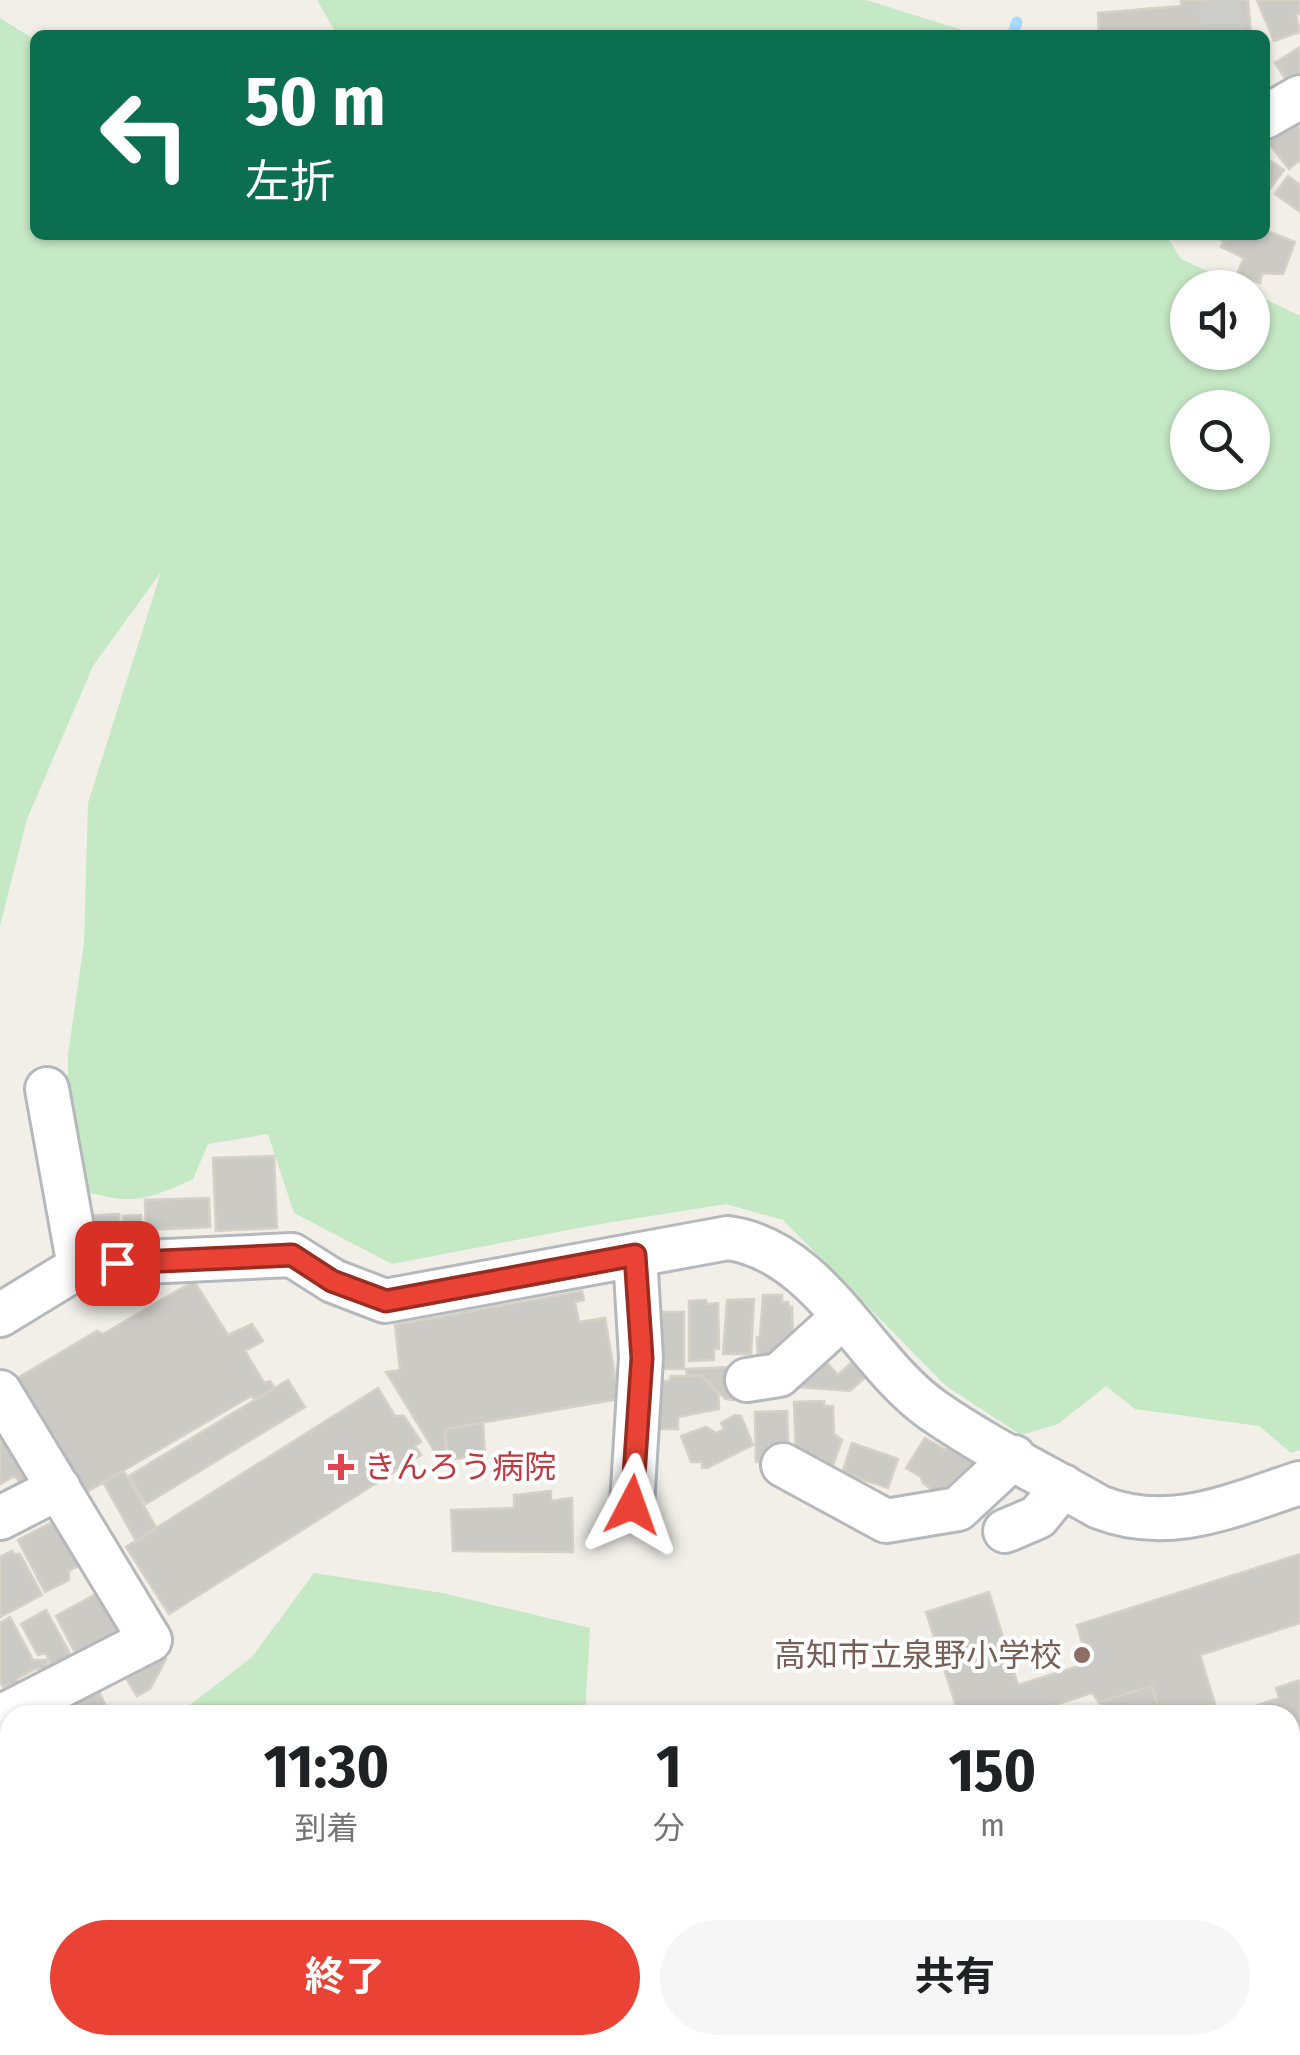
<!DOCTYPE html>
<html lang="ja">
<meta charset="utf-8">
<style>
body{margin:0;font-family:"Fira Sans Condensed","Noto Sans JP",sans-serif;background:#f6f6f6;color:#202124;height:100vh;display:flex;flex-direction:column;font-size:38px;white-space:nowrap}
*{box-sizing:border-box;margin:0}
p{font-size:32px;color:#757577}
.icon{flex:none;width:55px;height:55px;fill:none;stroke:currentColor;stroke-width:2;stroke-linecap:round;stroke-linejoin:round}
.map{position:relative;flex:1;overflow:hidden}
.side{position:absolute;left:0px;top:1705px;width:1300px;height:350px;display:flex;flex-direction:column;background:#fff;border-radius:30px 30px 0 0;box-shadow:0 2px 8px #0004}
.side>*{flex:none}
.guide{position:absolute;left:30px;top:30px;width:1240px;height:210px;border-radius:15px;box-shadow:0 2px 8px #0004;background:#0b6e4f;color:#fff;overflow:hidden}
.fabs{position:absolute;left:1170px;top:270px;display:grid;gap:20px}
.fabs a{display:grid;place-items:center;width:100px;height:100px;border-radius:50%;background:#fff;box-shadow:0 2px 8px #0004;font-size:50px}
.pin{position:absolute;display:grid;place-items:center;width:85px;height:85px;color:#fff;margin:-42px;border-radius:20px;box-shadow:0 5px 15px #0006}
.me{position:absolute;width:110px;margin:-55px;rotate:4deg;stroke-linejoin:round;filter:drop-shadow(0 0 8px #0008)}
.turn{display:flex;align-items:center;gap:35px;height:210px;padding:0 50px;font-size:45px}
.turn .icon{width:130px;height:130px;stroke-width:2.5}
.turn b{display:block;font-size:70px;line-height:85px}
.eta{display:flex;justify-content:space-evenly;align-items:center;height:170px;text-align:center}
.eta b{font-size:60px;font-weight:700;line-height:70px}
.cta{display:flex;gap:20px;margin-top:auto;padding:20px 50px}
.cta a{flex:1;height:115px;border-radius:60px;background:#ea4335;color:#fff;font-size:40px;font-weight:700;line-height:115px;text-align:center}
.cta a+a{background:#f6f6f6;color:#202124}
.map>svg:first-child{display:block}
.green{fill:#c5e8c5;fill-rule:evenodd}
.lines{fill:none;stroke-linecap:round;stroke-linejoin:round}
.stream{stroke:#aadaff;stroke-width:11}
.building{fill:#cccac5;stroke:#d6d1c6;stroke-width:2.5}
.minor-tunnel{stroke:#ccccc8;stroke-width:42;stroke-dasharray:42 21;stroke-linecap:butt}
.minor-casing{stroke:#b5b8bc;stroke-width:48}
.minor{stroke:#fff;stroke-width:42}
.route-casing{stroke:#982c22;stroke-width:25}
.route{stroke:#ea4335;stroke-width:18}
.health-dot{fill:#e0444e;stroke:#fff;stroke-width:4}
.education-dot{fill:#8d6e63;stroke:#fff;stroke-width:4}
.labels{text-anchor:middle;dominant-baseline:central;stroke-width:8;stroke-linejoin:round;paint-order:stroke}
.health-label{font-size:32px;fill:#be3a42;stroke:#fff;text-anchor:start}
.education-label{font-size:32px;fill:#785e54;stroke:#fff;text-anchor:end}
</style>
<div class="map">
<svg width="1300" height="2055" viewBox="0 0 1300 2055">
<rect width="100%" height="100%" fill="#f1efe8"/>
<path class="green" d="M317,0H866L978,35H337Z
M0,18L35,40V235H1166L1181,259L1241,287L1188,288V352H1252L1253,293L1300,316V1450L1291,1453L1259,1426L1135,1409L1106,1386L1058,1424L1021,1435L946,1386L783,1220L726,1204L594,1225L392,1264L294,1213L268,1134L208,1144L193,1179C141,1203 129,1205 74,1188L68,1123V1055L84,943L88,803L161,572L93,666L27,819L0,926ZM1188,408H1252V472H1188Z
M314,1573L442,1593L590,1628L585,1715H177L252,1657Z
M10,1843V2045H921L931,2055H0V1848Z
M1300,1894V2055H995L1010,2045H1290V1898Z"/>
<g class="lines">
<path class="stream" d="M1016,35L1014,30L1017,22"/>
</g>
<path class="building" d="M1181,0H1248L1251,35H1099L1098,13L1181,6Z
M1257,0H1300V13L1296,15L1300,32L1274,41Z
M1300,47V82L1291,88L1275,63Z
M1291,118L1300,129V160L1289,169L1265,139Z
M1265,157L1284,170L1268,191L1265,189Z
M1288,176L1300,185V212L1275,194Z
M1265,225V230L1295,242L1283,274L1262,273L1260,283L1237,274L1244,258L1221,247L1224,241L1211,235H1265Z
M274,1156L277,1228L216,1231L213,1158Z
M209,1198L210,1227L146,1230L145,1200Z
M119,1214L120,1240L87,1241L86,1216Z
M141,1215L143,1240H124L123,1216Z
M194,1281L228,1335L252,1324L263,1341L245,1351L264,1383L270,1381L275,1388L255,1400L251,1396L85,1493L11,1382L97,1331L103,1334Z
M582,1291L584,1300L575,1302L579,1322L605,1318L619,1399L445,1429L446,1456L438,1457L386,1372L400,1370L395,1325Z
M763,1295H782V1302H788L789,1307H792L793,1335H788V1351H770V1363L758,1364L757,1337H760Z
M754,1299L751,1354H723L727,1300Z
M706,1300L707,1304L718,1303L719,1349H714V1360L689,1361V1301Z
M658,1312H684V1369H658Z
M820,1355L838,1375L852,1362L866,1377L850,1391L798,1387L791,1380Z
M733,1367L746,1391L733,1400L726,1399L701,1376H687L686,1369Z
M671,1376H701L712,1383L713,1390L718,1391L719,1409L678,1417V1429H657L655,1381H669Z
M288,1380L305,1407L146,1504L129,1476Z
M378,1388L395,1416H404L421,1442L415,1446L421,1455L169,1614L126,1547Z
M824,1401V1406H833L834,1434L842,1440L832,1468L822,1459L796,1454L794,1402Z
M787,1411L789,1461L756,1462L755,1412Z
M735,1415L741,1416L753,1445L707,1468H702V1462H691L681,1436L706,1427L716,1433L724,1429L721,1423Z
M483,1423L485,1457L448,1459L445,1429Z
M0,1432L33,1481L26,1492L15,1476L0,1484Z
M925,1438L946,1450L951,1442L979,1460L953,1494L945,1488L936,1493L923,1483L921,1477L906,1468Z
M852,1443L898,1459L888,1488L842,1473Z
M124,1471L157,1529L136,1541L103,1482Z
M551,1491V1501L572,1498L573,1552L453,1551L451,1510L514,1508V1495Z
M54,1521L78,1566L69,1571V1580L45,1592L18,1540Z
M12,1551L13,1554H20L42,1595L0,1617V1557Z
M1300,1554V1623L1200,1655L1215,1704L1193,1711L1195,1715H1161L1152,1686L1099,1702L1092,1693L1032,1712L1033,1715H930L956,1706L926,1612L989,1592L1018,1685L1088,1663L1077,1625Z
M96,1594L103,1607L108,1606L126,1631L77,1656L56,1616Z
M46,1610L74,1661L53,1667L45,1653L38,1655L21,1624Z
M10,1617L33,1660H46L52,1671L45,1675L43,1669H35L17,1679L22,1689L12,1694L7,1685L3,1687L0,1681V1623Z
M161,1650L166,1659L150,1689L137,1696L123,1673Z
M1300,1680V1808L1290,1776V1715H1257L1255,1706L1279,1698L1276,1688Z
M1152,1686L1161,1715H1103L1099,1702Z
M98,1689L110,1715H71L66,1705Z
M10,1733V1780L0,1759V1739Z
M0,1759L10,1780V1811L0,1816Z
M1290,1776L1300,1808V1830L1290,1834Z"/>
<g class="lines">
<path class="minor-tunnel" d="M1218,0L1224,35"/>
<defs>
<path id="minor" d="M1265,117L1300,97
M47,1089L76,1250L82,1265
M0,1315L82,1265L292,1255L333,1281L385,1301L728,1238C821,1251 864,1363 934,1411C986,1447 1045,1476 1099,1507C1170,1535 1232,1505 1300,1483
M747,1380L779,1375L844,1316
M0,1392L150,1640L0,1717
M783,1465L886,1521L958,1509L1014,1457
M632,1505L641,1358L635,1255
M0,1518L59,1488
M1005,1531L1038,1517L1063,1486"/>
</defs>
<use href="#minor" class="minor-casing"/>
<use href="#minor" class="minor"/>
</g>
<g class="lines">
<defs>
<path id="route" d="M117,1263L292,1255L332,1281L386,1301L635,1255L642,1358L632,1505"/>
</defs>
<use href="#route" class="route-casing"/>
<use href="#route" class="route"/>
</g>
<path class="health-dot" d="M336 1452h10v10h10v10h-10v10h-10v-10h-10v-10h10z"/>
<circle class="education-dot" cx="1082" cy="1655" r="10"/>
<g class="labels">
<g class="health-label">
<text x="364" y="1467">きんろう病院</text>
</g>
<g class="education-label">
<text x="1062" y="1655">高知市立泉野小学校</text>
</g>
</g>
</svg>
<div class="fabs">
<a><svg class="icon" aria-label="sound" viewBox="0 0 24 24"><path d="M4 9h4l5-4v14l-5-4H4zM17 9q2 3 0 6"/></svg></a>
<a><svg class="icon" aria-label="search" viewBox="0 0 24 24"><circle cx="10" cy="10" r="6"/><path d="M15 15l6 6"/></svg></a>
</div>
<div class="pin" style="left:117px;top:1263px;background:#d93025"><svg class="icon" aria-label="arrive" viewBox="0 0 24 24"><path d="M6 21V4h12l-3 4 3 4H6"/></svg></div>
<svg class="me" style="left:632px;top:1505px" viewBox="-20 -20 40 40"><path d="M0-17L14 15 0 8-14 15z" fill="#ea4335" stroke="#fff" stroke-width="4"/></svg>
<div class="guide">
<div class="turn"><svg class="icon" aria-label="left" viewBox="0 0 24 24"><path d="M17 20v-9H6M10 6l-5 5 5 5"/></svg><div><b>50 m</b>左折</div></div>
</div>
<section class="side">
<div class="eta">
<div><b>11:30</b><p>到着</p></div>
<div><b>1</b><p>分</p></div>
<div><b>150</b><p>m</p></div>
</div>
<div class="cta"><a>終了</a><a>共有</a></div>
</section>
</div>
